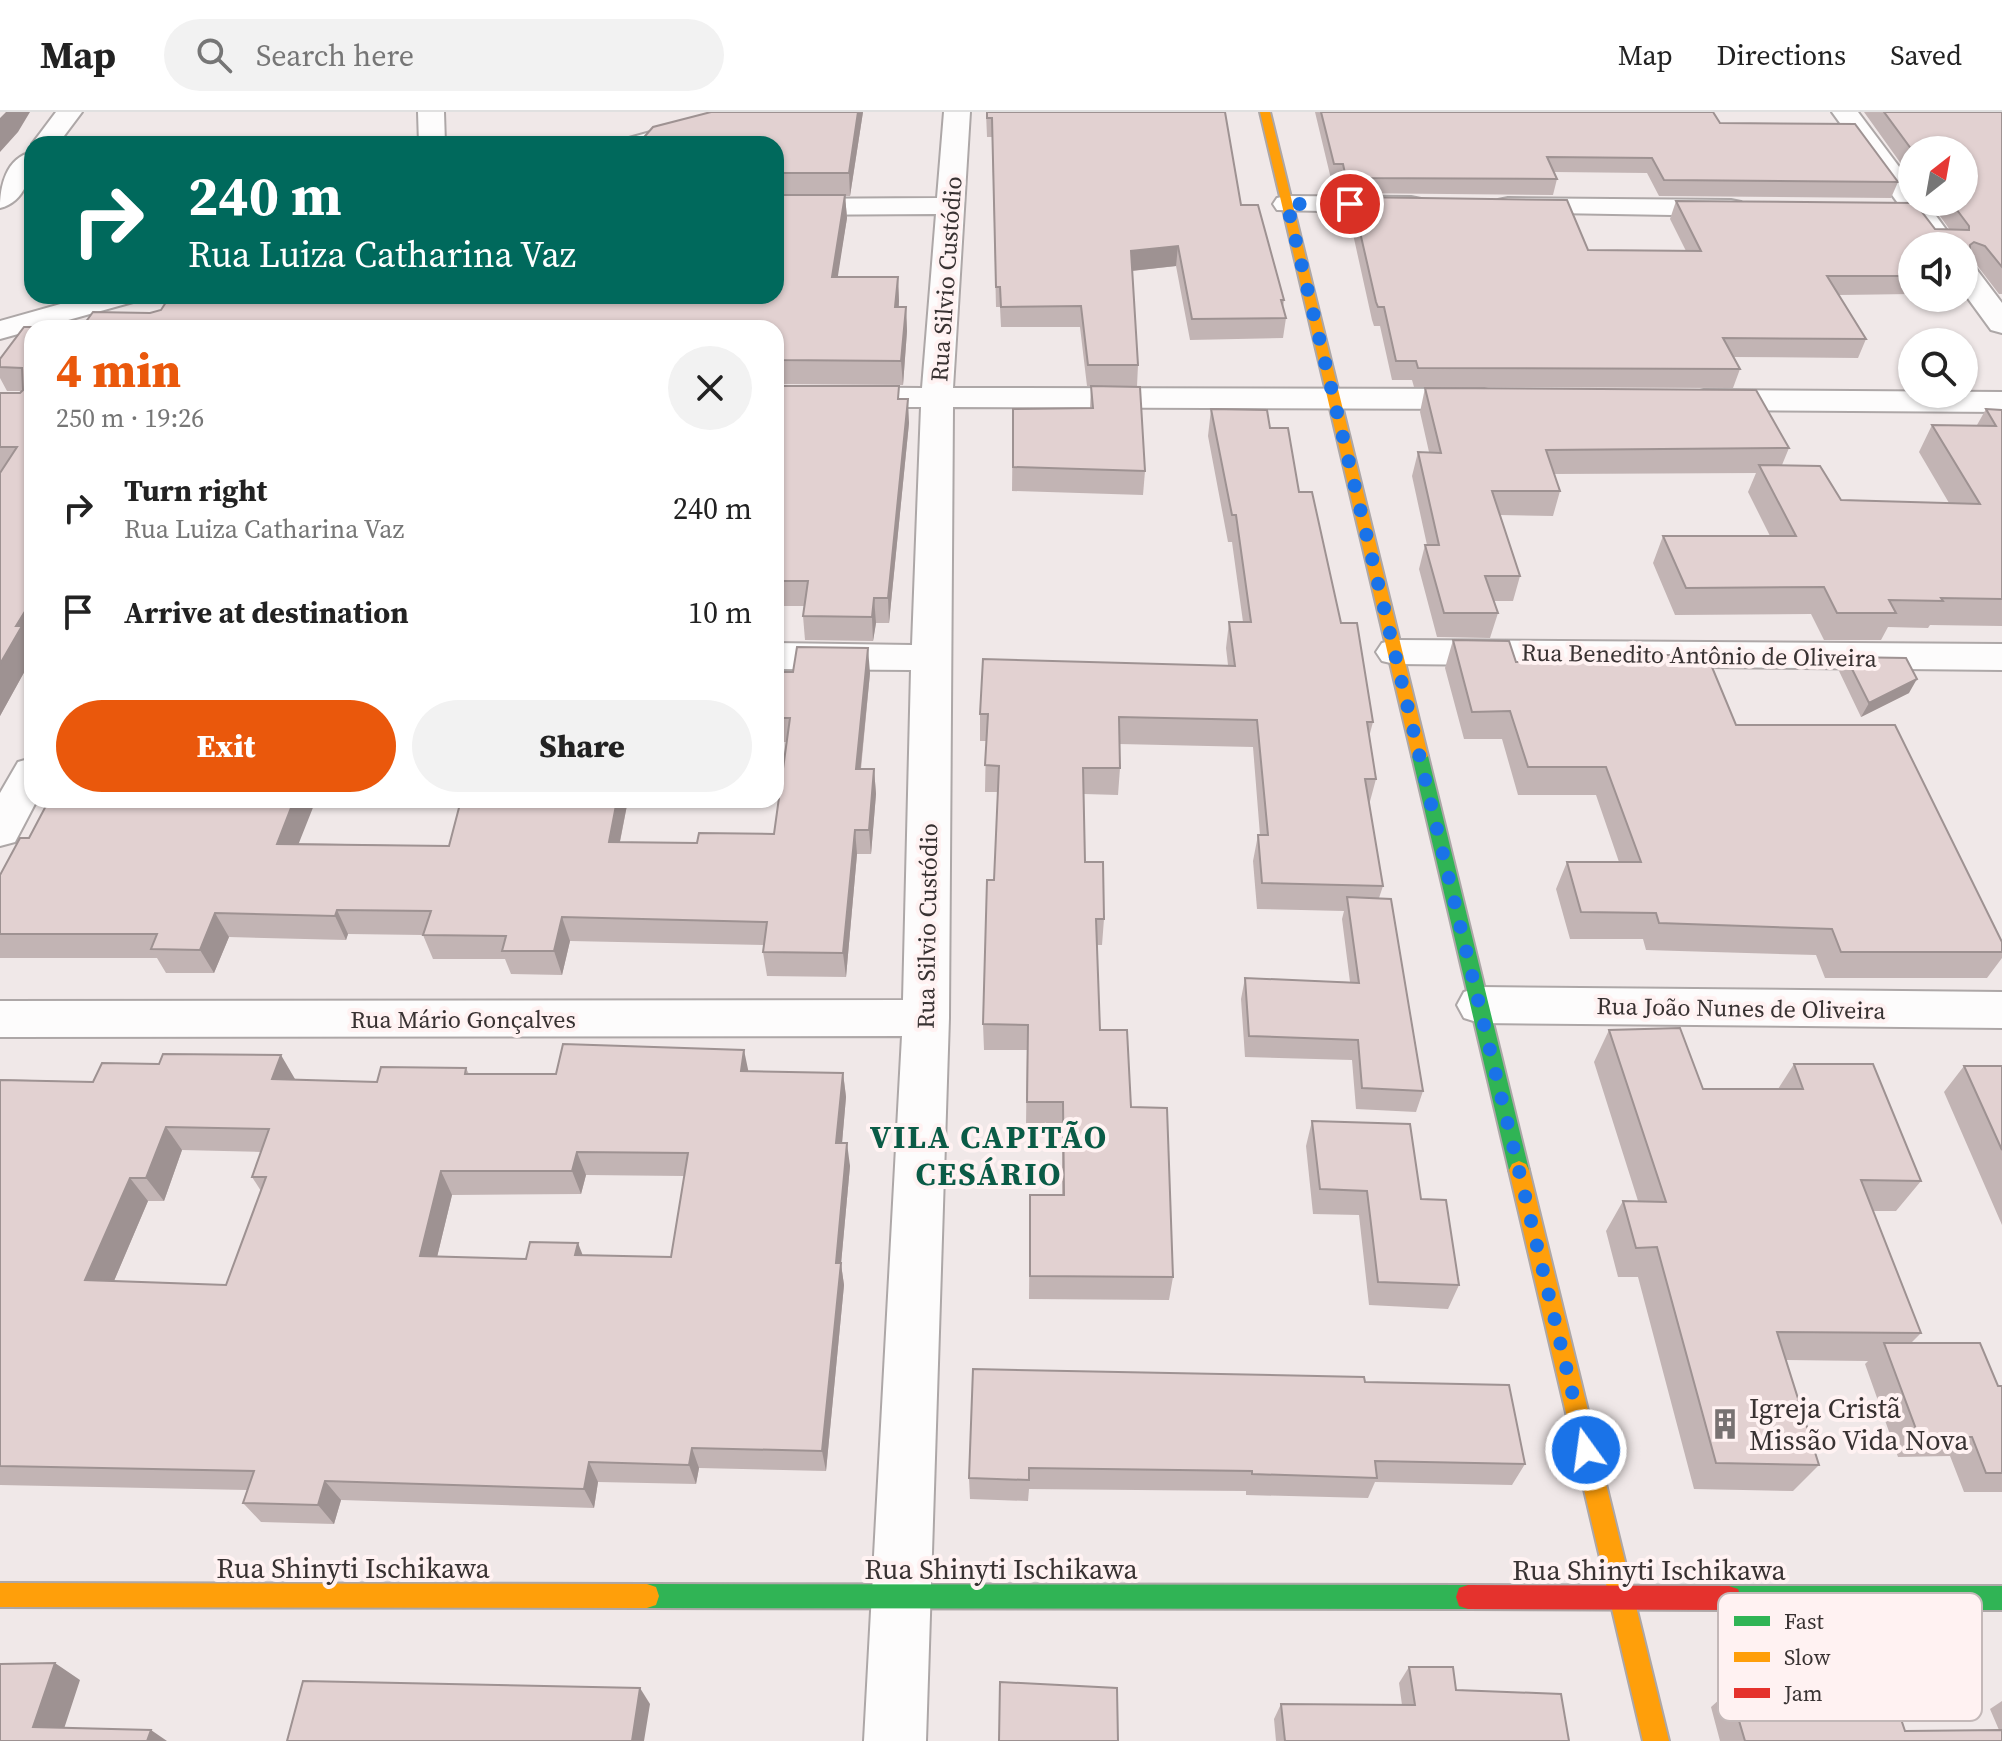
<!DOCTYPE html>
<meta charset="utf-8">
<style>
body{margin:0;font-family:"Source Serif 4",serif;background:#f2f2f2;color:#222;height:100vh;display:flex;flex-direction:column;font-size:30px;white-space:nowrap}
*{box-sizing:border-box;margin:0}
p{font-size:26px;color:#767676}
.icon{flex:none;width:44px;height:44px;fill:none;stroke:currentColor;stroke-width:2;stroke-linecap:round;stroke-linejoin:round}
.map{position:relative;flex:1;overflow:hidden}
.side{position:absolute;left:24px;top:208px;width:760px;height:488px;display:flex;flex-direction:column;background:#fff;border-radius:24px;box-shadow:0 2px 6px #0004}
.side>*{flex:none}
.hud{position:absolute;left:24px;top:24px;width:760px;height:168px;border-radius:24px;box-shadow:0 2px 6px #0004;background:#00695c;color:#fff;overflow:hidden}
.needle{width:52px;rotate:31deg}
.tools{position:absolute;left:1898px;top:24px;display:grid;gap:16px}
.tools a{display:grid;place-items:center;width:80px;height:80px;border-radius:50%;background:#fff;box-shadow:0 2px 6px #0004;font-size:40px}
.pin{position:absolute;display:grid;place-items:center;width:68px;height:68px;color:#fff;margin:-34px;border:4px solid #fff;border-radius:50%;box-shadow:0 2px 8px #0007}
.me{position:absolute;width:88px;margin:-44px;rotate:346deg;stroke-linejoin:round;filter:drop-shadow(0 0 6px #0008)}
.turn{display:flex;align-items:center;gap:28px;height:168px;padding:0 32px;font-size:36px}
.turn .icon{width:104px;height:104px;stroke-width:2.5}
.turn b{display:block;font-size:56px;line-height:68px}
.round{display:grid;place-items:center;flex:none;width:84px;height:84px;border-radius:42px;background:#f2f2f2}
.summary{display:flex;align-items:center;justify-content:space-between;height:136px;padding:0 32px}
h1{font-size:48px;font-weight:800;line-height:60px;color:#ea580c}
.action{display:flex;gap:16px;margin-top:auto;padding:16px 32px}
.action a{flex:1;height:92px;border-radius:48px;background:#ea580c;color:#fff;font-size:32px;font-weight:800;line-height:92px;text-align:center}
.action a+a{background:#f2f2f2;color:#222}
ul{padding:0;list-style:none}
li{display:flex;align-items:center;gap:24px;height:104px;padding:0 32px}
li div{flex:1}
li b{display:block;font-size:30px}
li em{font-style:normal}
header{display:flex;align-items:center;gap:48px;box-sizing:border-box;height:112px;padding:0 40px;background:#fff;border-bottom:2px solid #e0e0e0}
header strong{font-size:38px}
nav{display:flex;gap:44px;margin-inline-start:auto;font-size:28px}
.search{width:560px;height:72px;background:#f2f2f2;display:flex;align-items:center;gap:20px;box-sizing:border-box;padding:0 28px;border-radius:44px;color:#767676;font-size:30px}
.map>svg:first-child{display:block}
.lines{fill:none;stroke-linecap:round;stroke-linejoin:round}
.street-casing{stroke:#ada7a7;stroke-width:4}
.fast-casing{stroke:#ada7a7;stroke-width:4}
.slow-casing{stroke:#ada7a7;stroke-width:4}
.jam-casing{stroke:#ada7a7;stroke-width:4}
.street{fill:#fdfcfc;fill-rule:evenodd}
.fast{fill:#30b455;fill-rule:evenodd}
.slow{fill:#ff9f0a;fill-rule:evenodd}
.jam{fill:#e5322d;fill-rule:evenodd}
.wall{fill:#c2b4b4;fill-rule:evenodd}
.shaded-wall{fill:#9e9292}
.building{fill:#e2d1d1;stroke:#9e9292;stroke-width:2;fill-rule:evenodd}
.route{stroke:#1a73e8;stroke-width:14;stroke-dasharray:0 25.2}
.labels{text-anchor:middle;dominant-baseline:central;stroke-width:8;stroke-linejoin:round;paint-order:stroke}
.street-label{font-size:24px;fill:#383232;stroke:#fff2f2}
.near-poi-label{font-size:28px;fill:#383232;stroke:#fff2f2;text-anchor:start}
.near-street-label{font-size:28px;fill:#383232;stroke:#fff2f2}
.district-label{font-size:32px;font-weight:bold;letter-spacing:2px;fill:#0a5b46;stroke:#fff2f2}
.key{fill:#fff2f2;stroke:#c3b8b8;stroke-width:2}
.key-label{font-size:22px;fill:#383232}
</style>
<header>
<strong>Map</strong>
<div class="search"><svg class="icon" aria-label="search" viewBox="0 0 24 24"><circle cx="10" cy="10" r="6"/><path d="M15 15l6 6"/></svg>Search here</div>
<nav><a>Map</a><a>Directions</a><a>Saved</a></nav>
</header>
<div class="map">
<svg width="2002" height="1629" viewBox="0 0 2002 1629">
<rect width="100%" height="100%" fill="#f0e8e8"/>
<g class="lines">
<defs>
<path id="street" d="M56,0H82L58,32H32Z
M418,0H444L445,32H419Z
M722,0H763L759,5L667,32H625L629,26Z
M944,0H970L953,276L1484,277L1495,280L1500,287L1495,294L1484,297L953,295L949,906L926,1629H864L902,924L0,925V889L903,888L911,558L776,557V531L912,533L921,295H776V275L922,276L936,102L776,103V87L937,86Z
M1832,0H1858L1912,72V90H1926L1958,134H1929Z
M32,40C32,63 25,90 0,96C0,74 6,46 32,40Z
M1287,84L1411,85L1421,87L1425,93L1421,99L1411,101L1277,98L1273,92L1277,86Z
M1508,86L1731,88L1741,90L1745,96L1741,102L1731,104L1498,100L1494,94L1498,88Z
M1964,151L1974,154L2002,191V221L1991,218L1964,181Z
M89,184H137L133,190L0,227V209Z
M1704,278L2002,280V300L1704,298L1693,295L1688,288L1693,281Z
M1395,528L2002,532V558L1395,552L1382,549L1376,540L1382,531Z
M32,646V688H37L15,730L0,734V681L18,650Z
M1480,875L2002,880V916L1480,911L1464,906L1457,893L1464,880Z"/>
<path id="fast" d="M1420,638L1428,644L1529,1058L1526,1064L1519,1067L1512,1064L1509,1058L1412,644Z
M647,1472L1468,1473L1477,1476L1480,1485L1477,1494L1468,1497L647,1496L638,1493L635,1484L638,1475Z
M1729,1474H2002V1498H1729L1720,1495L1717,1486L1720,1477Z"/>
<path id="slow" d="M1260,0H1270L1428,644L1420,650L1412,644Z
M1519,1049L1526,1052L1529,1058L1669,1629H1643L1509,1058L1512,1052Z
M0,1471L647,1472L656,1475L659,1484L656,1493L647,1496L0,1495Z"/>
<path id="jam" d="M1468,1473L1729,1474L1738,1477L1741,1486L1738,1495L1729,1498L1468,1497L1459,1494L1456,1485L1459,1476Z"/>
</defs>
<use href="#street" class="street-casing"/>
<use href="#fast" class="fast-casing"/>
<use href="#slow" class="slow-casing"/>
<use href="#jam" class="jam-casing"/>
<use href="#street" class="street"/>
<use href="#fast" class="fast"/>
<use href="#slow" class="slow"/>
<use href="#jam" class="jam"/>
</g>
<path class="wall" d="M711,0H863L850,84H845L847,106L837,165H898L899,195H906L907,219L903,273L776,272V216H32V546L0,604V281H20L21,279H7L0,266V247L24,215H82L93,200L150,201L161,198L170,184H776V32H638L653,15Z
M986,0L1241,93L1284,188L1283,196L1286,206L1283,226L1190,228L1176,154L1132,159L1138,253L1137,274H1087L1080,215H1001L1000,195H996L992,25H987Z
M1315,0H1713L1720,11L1898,70L1891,86L1659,84L1647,61L1554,60L1557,67L1553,83L1344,81L1341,68L1331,67Z
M1864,0H2002V182H1999L1976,152L1970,150V163L1964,176V134H1912V182L1839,183L1866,227L1858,246L1734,245L1740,257L1733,276L1414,275L1412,268H1392L1380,214H1374L1372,208L1349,104L1352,85L1588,138L1686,139L1670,107L1676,89L1935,117L1950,118L1930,90H1964L1912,38V67Z
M776,274L900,287L909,311L889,511H876L873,529L805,528L803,504L804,494H776Z
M1091,274L1145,359L1143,383L1012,379L1013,297L1090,296Z
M1425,276L1789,336L1782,353L1841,388L1949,391L1919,340L1932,313H1977L1986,297L2002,298V514L1930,513L1928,516L1888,515L1881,528H1824L1811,502L1675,503L1653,451L1663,424H1770L1748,380L1756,361L1554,362L1560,379L1553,404L1500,403L1520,464L1513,489H1493L1498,501L1490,526L1437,525L1419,457L1425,433H1427L1412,364L1418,340H1429L1420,300Z
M1211,297L1270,316L1299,380L1373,610L1369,625L1376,667L1369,693L1383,774L1379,786L1423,979L1416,1000L1356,997L1352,948L1245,945L1241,887L1245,866L1350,870L1342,807L1344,799L1257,797L1253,749L1258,723H1260L1253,635L1119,632L1120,656L1118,683L1084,682L1085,750L1104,807L1102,833H1097L1100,918L1131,995L1173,1165L1169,1188L1029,1187L1030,1083H1062V1015L1026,1014L1027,938H984L983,912L994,768L998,680H985L986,629H980V602L1228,553L1226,536L1229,510H1243L1232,430H1228L1208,324Z
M1453,528L1516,550L1642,549L1644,543L1736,613L2002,830V846L1987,866H1825L1816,843L1646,838L1643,827H1570L1556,777L1567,750H1619L1596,683H1518L1502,627H1464L1445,556Z
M1846,545L1909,581L1861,605L1839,559Z
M776,560L870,561L861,657H874L876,682L871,742H857L846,865L767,864L763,840L764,833L570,829L562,863L511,862L505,847H433L423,823L348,822L346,828L229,825L214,861H166L157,846H0V763L29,726L449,734L628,688L620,730L697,731L774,722L786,630H776Z
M1609,918L1703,977H1778L1794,952L1921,1069L1896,1099H1873L1921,1221L1911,1231L1998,1274H2002V1380H1964L1950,1344L1898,1345L1865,1252L1868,1249L1786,1248L1819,1353L1793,1379L1694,1377L1638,1165H1618L1606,1119L1623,1089H1638L1594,950Z
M1964,954H2002V1113L1944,980Z
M466,956L469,962L749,959L843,961L846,985L842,1031L850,1054L841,1152L844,1173L826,1359L699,1356L696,1372L598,1370L594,1396L341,1388L334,1412L261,1410L243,1391L247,1378L0,1373V967L93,970L295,968L377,970ZM182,1038L261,1040L252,1065L261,1079L226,1173L114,1169L148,1089H164ZM586,1063L684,1064L671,1145L526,1147L437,1145L452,1083L581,1082Z
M1312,1009L1421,1087L1459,1173L1448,1197L1369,1193L1359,1103L1313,1102L1306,1034Z
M1365,1270L1525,1352L1512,1373L1375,1370L1368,1386L1246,1383V1379L1029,1377L1028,1389L970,1387L969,1366Z
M1409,1555L1456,1578L1569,1629H1276L1274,1607L1281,1592L1402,1593L1399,1571Z
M1730,1578L1905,1619L1999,1618L1990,1597L2002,1589V1629H1720L1711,1595Z"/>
<path class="shaded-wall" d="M6,0H30L18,20L0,40V6Z
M858,0H863L850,84L849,61Z
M845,83L847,106L834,189L832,165Z
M1178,134L1176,154L1130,159L1131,139Z
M898,165L899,189L897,219L895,195Z
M906,195L907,219L903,273L901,249Z
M908,287L909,311L889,511L888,486Z
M874,486L876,511L873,529L872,505Z
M32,488V546L0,604V552L16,514Z
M868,536L870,561L858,682L856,657Z
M1917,567L1909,581L1861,605L1869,591Z
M874,657L876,682L871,742L869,718Z
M294,688H316L289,756L277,732Z
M617,688H628L615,754L609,730Z
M855,718L857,742L846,865L843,841Z
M337,798L348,822L346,828L335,804Z
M215,801L229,825L214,861L200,838Z
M562,805L570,829L562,863L554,839Z
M744,938L749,962L741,959Z
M281,943L295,967H272Z
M843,961L846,985L840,1054L836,1031Z
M166,1015L182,1038L164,1089L146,1066Z
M847,1031L850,1054L841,1152L844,1173L826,1359L822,1339L836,1151Z
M577,1040L586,1063L581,1082L572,1059Z
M441,1059L452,1083L432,1166L420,1144Z
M130,1066L148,1089L105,1190L85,1168Z
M578,1131L587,1154L575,1143Z
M692,1336L699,1356L696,1372L689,1353Z
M589,1350L598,1370L594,1396L584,1377Z
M325,1369L341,1388L334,1412L318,1393Z
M55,1551L80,1568L60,1629L33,1615Z
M640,1576L650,1592L644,1629H632Z
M151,1618L167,1629H147Z"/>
<path class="building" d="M711,0H858L849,61H776V32H638L653,15Z
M987,0H1225L1241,93H1258L1284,188H1281L1286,206L1192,207L1178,134L1131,139L1138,253H1088L1081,194L1001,195L1000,175H996L992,6H987Z
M1321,0H1713L1720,11L1855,12L1898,70L1664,68L1652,46L1547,45L1557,67L1346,66L1343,52H1334Z
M1884,0H2002V155L1985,134L1974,130L1970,133V163H1964V134H1912V164H1827L1866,227L1723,226L1740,257L1418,256L1416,249H1396L1384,195H1378L1376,190L1352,85L1567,88L1588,138L1701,139L1676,89L1915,91L1935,117L1969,118V114L1951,90H1964V38H1912Z
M776,83H845L832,165H898L895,195H906L901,249L776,248V216H32V488L16,514H22L0,552V361L17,335H0V281H20L23,278L22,256L0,255V247L24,215H82L93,200L150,201L161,198L170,184H776Z
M776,274H899L898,287H908L888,486H874L872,505L803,504L808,469H776Z
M1091,274L1140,275L1145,359L1013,355V297L1093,296Z
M1425,276L1756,278L1789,336L1546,338L1560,379H1492L1520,464H1485L1498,501H1444L1425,433H1439L1418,340L1441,341Z
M1211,297L1267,298L1270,316H1288L1299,380H1312L1341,511H1357L1373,610H1367L1376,667H1365L1383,774L1262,771L1258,723H1268L1257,608L1119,605L1120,656H1083L1085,750H1103L1104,807H1096L1100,918H1127L1131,995L1167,996L1173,1165L1030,1164V1083H1064L1063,990H1027L1028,913L983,912L987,768H994L999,654L985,653L988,602H980L983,547L1235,554L1229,510H1251L1236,403H1232Z
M1986,297L2002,298V487L1941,486L1943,489L1889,488L1896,501H1837L1824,475L1686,476L1663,424H1796L1759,353L1820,354L1841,388L1980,392L1932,313L1996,314Z
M1453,528L1509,529L1516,550L1647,549L1644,543H1707L1736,613H1895L2002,830V840H1841L1832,817L1659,811L1656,801L1581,800L1567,750H1641L1606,655H1528L1510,599L1472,600Z
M797,535L868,536L856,657H874L869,718H855L843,841L763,840L767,810L562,805L554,839H502L506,824L423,823L431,799L337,798L335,804L215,801L200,838L151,837L157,822H0V763L20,726H29L49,688H294L277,732L449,734L461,688H617L609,730L697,731L699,721L774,722L790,606H776V560H793Z
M1846,545L1906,546L1917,567L1869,591Z
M1347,785L1391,787L1423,979L1362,976L1358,928L1249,924L1245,866L1359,871Z
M1680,916L1703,977H1803L1794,952H1873L1921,1069L1861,1068L1921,1221L1777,1220L1819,1353L1716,1351L1657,1135L1636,1136L1623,1089L1666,1090L1609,918Z
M563,932L744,938L741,959L843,961L836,1031H847L836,1151H841L822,1339L692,1336L689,1353L589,1350L584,1377L325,1369L318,1393L243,1391L254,1359L0,1354V968L93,970L102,951L159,952L163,942L281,943L272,967L377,970L381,955L466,956L465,962H556ZM166,1015L269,1017L252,1065H266L226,1173L85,1168L130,1066H146ZM577,1040L688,1041L671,1145L575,1143L578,1131L530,1130L526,1147L420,1144L441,1059H572Z
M1964,954H2002V1038Z
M1312,1009L1410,1012L1421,1087L1446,1088L1459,1173L1378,1170L1367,1079L1320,1077Z
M1884,1231H1980L1998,1274H2002V1361H1986L1972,1325H1919Z
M973,1257L1364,1265L1365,1270L1509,1273L1525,1352L1375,1349L1377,1366L1252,1362V1359L1029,1356V1368L969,1366Z
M55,1551L33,1615L151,1618L147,1629H0V1552Z
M1409,1555H1453L1456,1578L1561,1582L1569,1629H1285L1281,1592L1415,1593Z
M303,1569L640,1576L632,1629H287Z
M1000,1570L1117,1576L1118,1629H999Z
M1891,1577L1905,1619L2002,1618V1629H1745L1730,1578Z"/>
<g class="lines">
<path class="route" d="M1350,92H1287L1586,1338"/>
</g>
<defs>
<symbol id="building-bare" viewBox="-9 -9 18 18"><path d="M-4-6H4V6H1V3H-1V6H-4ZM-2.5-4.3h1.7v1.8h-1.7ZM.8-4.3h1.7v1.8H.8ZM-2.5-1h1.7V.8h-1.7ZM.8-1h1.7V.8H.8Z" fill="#787272" stroke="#fff2f2" stroke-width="2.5" paint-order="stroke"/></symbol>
</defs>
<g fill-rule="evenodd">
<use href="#building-bare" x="1703" y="1290" width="44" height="44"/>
</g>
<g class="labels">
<g class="street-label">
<text transform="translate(946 167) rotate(-86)">Rua Silvio Custódio</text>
<text transform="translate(1699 543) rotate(1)">Rua Benedito Antônio de Oliveira</text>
<text transform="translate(927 814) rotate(-89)">Rua Silvio Custódio</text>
<text transform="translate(1741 896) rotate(1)">Rua João Nunes de Oliveira</text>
<text x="463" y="907">Rua Mário Gonçalves</text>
</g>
<g class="near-poi-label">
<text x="1749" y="1296">Igreja Cristã<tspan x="1749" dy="32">Missão Vida Nova</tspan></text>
</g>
<g class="near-street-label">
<text x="353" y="1456">Rua Shinyti Ischikawa</text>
<text x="1001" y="1457">Rua Shinyti Ischikawa</text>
<text x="1649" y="1458">Rua Shinyti Ischikawa</text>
</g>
<g class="district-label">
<text x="989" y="1025">VILA CAPITÃO<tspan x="989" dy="37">CESÁRIO</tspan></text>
</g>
</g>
<rect x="1718" y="1481" width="264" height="128" rx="12" class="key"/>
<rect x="1734" y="1504" width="36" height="10" fill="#30b455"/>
<rect x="1734" y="1540" width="36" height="10" fill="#ff9f0a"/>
<rect x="1734" y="1576" width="36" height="10" fill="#e5322d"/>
<g class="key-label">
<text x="1784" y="1517">Fast</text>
<text x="1784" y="1553">Slow</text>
<text x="1784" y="1589">Jam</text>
</g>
</svg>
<div class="tools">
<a><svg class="needle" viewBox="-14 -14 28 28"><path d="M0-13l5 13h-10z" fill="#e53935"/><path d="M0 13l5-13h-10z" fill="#767676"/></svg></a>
<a><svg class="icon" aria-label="sound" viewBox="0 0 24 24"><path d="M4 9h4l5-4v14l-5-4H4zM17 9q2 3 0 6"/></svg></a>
<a><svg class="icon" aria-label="search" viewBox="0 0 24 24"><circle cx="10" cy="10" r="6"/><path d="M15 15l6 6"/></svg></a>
</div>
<div class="pin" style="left:1350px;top:92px;background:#d93025"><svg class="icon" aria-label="arrive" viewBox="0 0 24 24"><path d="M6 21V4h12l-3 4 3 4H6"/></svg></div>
<svg class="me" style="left:1586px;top:1338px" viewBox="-20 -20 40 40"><circle r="17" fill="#1a73e8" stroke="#fff" stroke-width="3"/><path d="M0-11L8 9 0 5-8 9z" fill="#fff"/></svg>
<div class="hud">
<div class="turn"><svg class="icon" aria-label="right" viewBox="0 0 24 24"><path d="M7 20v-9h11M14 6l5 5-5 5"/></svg><div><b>240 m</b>Rua Luiza Catharina Vaz</div></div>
</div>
<section class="side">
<div class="summary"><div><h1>4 min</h1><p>250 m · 19:26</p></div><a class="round"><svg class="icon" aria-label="close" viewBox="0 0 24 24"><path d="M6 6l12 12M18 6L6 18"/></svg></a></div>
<ul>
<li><svg class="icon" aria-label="right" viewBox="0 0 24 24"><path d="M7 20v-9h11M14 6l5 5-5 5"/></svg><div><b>Turn right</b><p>Rua Luiza Catharina Vaz</p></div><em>240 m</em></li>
<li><svg class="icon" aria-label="arrive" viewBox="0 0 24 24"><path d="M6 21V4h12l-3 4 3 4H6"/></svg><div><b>Arrive at destination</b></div><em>10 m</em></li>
</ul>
<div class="action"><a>Exit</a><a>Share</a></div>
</section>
</div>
